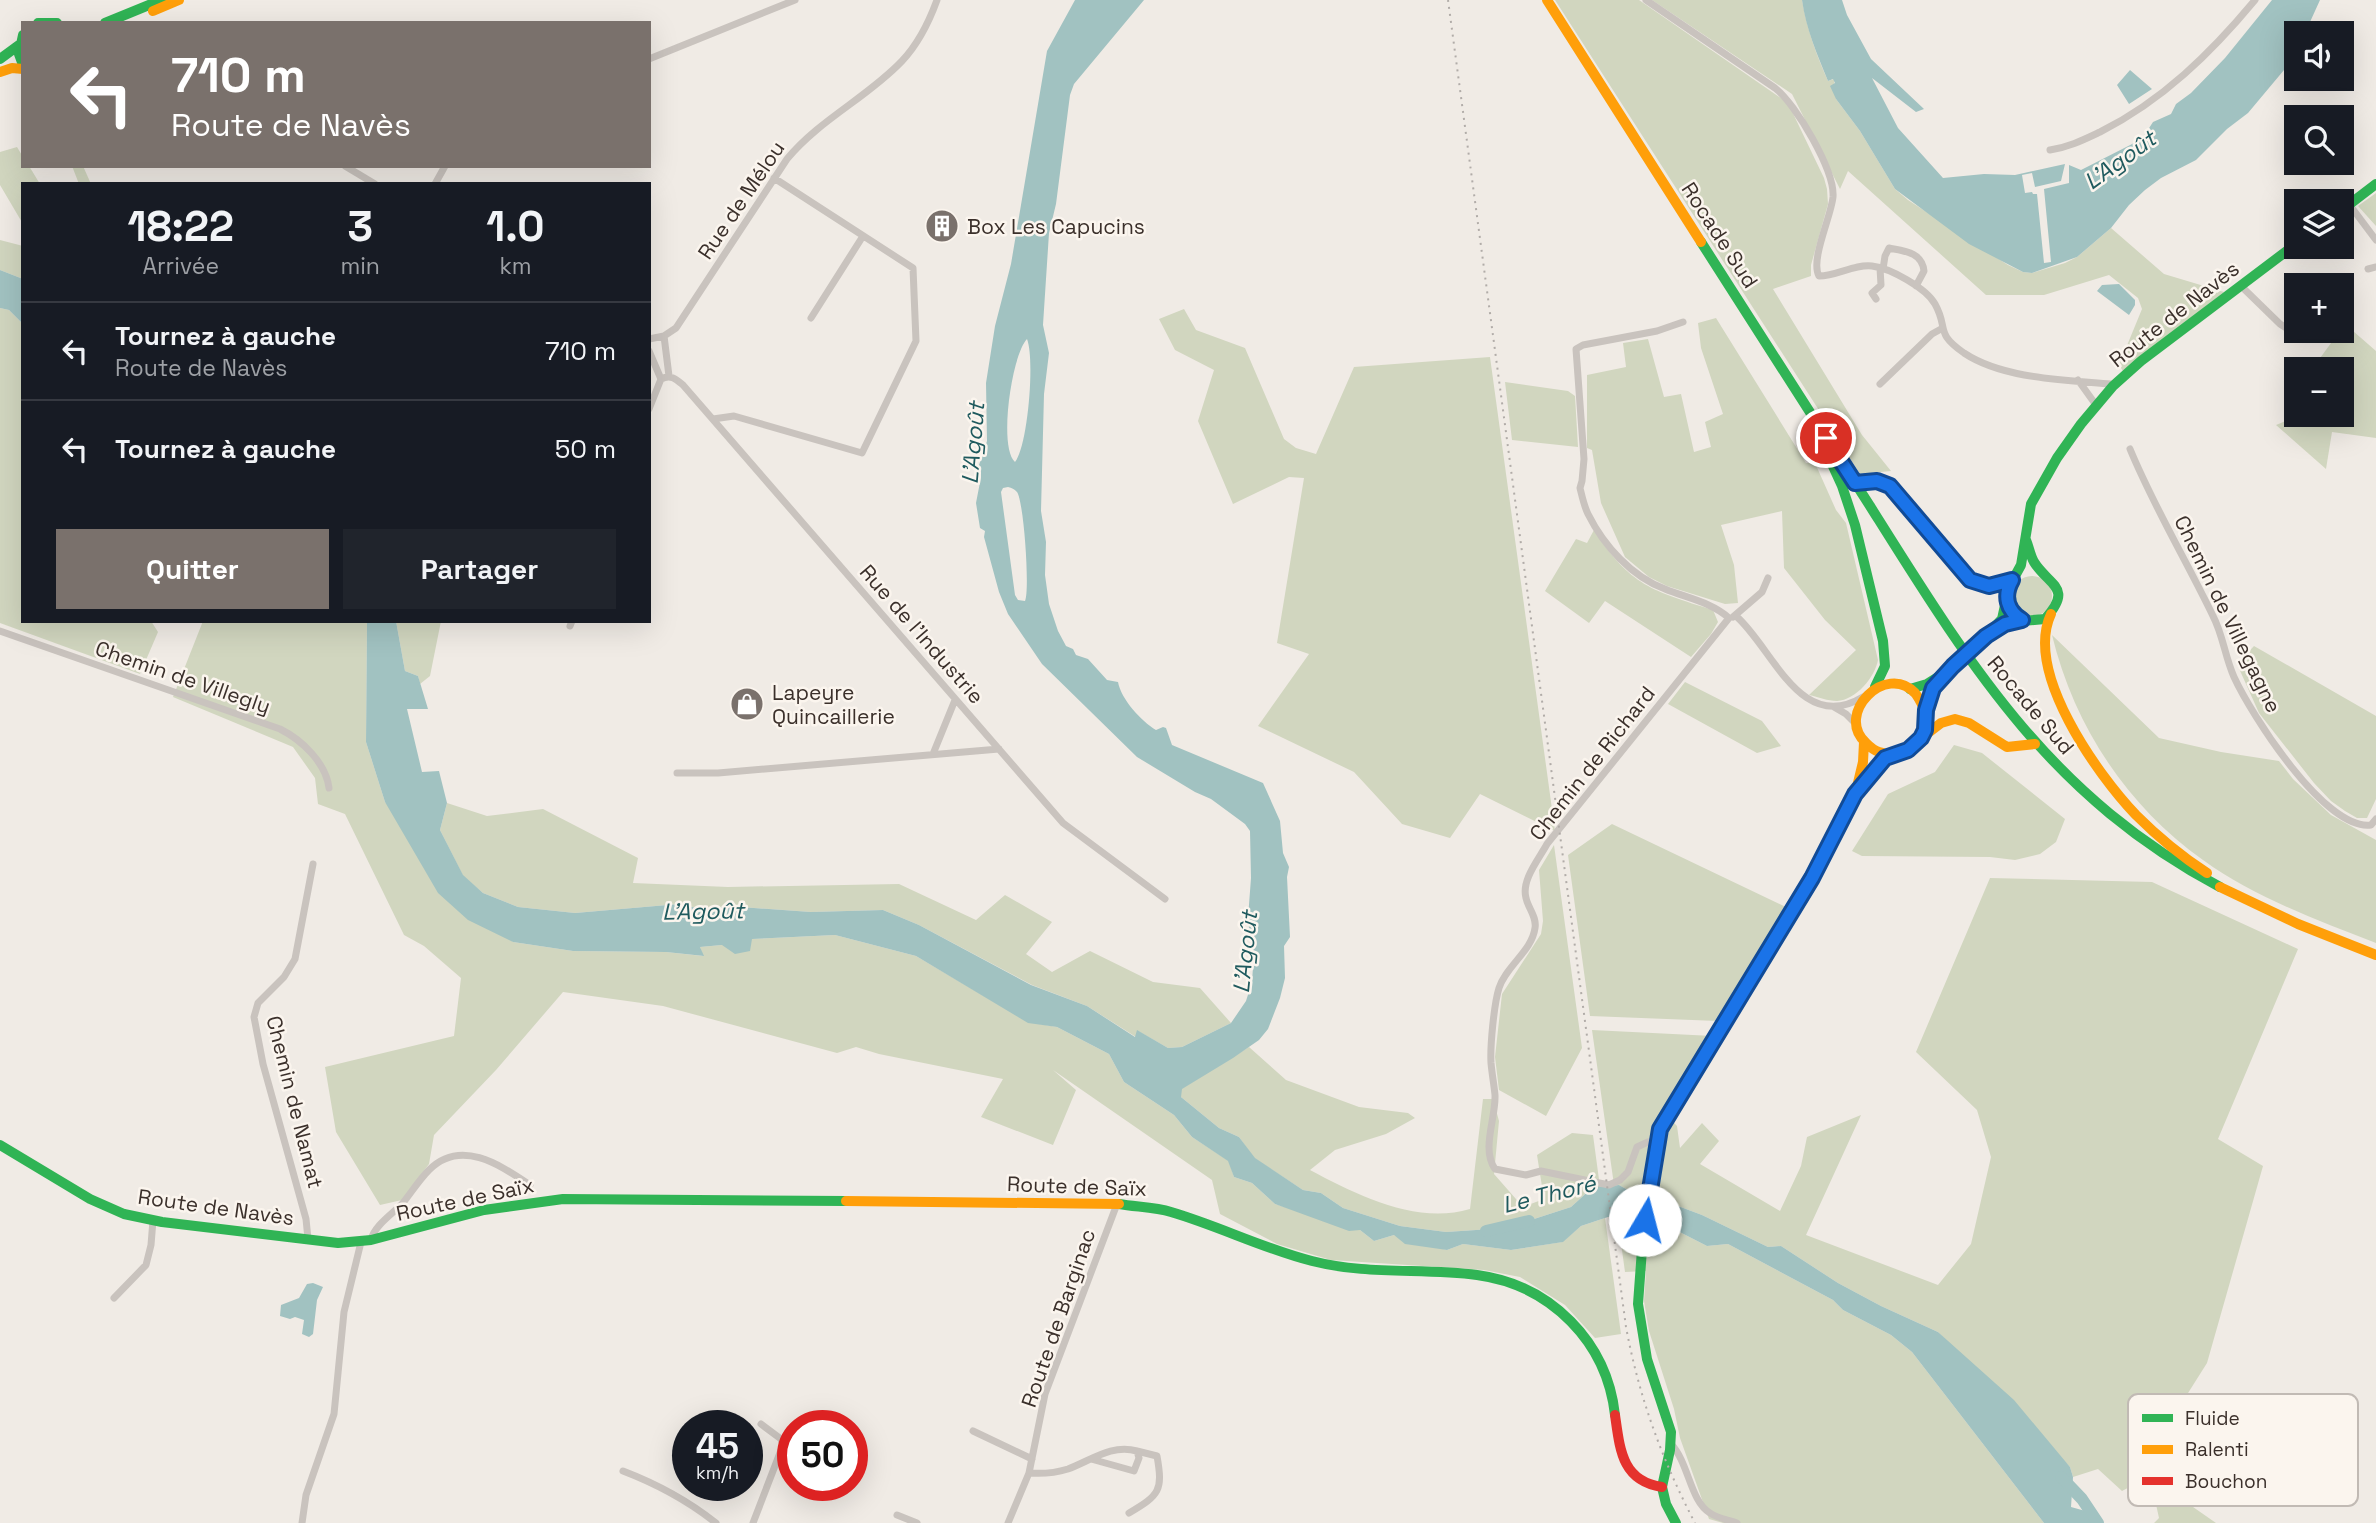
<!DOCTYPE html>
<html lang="fr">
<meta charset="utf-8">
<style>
body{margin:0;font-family:"Space Grotesk",sans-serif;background:#20242c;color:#f1f3f6;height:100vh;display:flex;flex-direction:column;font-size:26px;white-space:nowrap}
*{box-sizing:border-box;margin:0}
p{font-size:23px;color:#9ea1a6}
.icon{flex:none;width:38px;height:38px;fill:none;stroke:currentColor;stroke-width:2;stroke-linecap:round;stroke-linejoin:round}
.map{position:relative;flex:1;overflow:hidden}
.details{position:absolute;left:21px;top:182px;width:630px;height:441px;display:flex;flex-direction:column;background:#171b24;border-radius:0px;box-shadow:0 7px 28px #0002}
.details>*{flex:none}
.banner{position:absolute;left:21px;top:21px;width:630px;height:147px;border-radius:0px;box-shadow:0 7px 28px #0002;background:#7a716c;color:#fff;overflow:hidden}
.fabs{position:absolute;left:2284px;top:21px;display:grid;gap:14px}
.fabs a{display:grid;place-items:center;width:70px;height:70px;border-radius:0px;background:#171b24;box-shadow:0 7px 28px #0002;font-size:35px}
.speed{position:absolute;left:672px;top:1410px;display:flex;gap:14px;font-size:35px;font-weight:700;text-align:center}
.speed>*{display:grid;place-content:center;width:91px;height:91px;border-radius:50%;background:#171b24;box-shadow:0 7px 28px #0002;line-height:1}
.speed small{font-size:18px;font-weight:400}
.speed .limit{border:10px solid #d22;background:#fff;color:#111}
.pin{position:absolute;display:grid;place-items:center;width:60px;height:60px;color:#fff;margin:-30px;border:4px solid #fff;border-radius:50%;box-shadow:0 2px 7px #0007}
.me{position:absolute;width:77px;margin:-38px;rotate:8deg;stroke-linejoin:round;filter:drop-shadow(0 0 5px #0008)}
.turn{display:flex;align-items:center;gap:24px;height:147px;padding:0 35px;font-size:32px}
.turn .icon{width:91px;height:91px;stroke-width:2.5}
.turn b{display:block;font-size:49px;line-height:60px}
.eta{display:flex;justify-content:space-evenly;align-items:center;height:119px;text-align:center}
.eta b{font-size:42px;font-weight:800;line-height:49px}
.action{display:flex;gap:14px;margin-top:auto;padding:14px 35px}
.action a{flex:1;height:80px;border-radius:0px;background:#7a716c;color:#fff;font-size:28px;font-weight:800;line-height:80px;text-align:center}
.action a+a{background:#20242c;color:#f1f3f6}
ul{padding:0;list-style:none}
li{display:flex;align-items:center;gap:21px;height:98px;padding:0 35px;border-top:2px solid #363941}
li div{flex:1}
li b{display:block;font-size:26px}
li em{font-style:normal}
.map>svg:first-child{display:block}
.green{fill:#d1d6bf}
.water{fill:#a1c2c1;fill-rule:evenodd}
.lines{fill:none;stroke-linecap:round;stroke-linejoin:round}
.river{stroke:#a1c2c1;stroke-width:12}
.street{stroke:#c9c3be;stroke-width:7}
.fast{stroke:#30b455;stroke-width:10}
.slow{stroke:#ff9f0a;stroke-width:10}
.jam{stroke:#e5322d;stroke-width:10}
.rail{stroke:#b1aca8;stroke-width:2;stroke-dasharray:2 5;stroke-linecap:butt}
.jam-bridge{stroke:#e5322d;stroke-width:10}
.route-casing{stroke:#114b97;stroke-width:18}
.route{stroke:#1a73e8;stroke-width:12}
.labels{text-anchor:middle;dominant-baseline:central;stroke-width:5;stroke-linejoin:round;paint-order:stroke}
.street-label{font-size:21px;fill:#3b302b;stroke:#fbf5ee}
.poi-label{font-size:21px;fill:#3b302b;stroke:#fbf5ee;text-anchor:start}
.water-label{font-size:23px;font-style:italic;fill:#1f5a5e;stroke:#fbf5ee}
.key{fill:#fbf5ee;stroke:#c1bab4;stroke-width:2}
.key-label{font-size:19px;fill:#3b302b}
</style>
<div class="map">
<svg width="2376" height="1523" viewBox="0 0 2376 1523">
<rect width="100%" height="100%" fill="#f0ebe5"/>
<path class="green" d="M1555,0H1639L1788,103L1824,178L1827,189L1828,204L1811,265V276L1773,289L1862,435L1891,471L1860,474Z
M1652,0H1802C1807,29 1816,54 1828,81L1834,79L1836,99L1860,131L1895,189L1908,200L2008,265L2023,272L2032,273L2065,263L2077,257L2111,228L2164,274L2224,292L2123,371L2119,365L2142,309L2138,298L2109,275L2044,295H1986L1848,171L1840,189L1792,94Z
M17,147L23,157V166H29L40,184H23V224L0,185V152Z
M72,166H83L91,184H79Z
M2376,193V226L2358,206Z
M0,240L23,246V279L0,270Z
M0,308L9,310L23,324V621H151L158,632L140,674L0,623Z
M1184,309L1196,330L1245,348L1284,439L1296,448L1316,454L1354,367L1490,357L1555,831L1480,794L1450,838L1402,824L1354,772L1258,726L1309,654L1277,643L1304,478L1289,477L1233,504L1198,421L1214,370L1175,350L1159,319Z
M1716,318L1806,463H1815L1836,510L1846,523L1878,660C1875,677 1856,700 1837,701C1828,701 1818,697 1809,695L1856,650L1825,620L1784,568L1782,511L1721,525L1734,565L1738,603L1725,604L1667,586L1649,577L1625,557L1601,503L1592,450L1587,448V375L1626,367L1623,343L1648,339L1664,397L1681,394L1694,452L1711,447L1705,422L1723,414L1701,348L1698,323Z
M2345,324L2376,351V438L2332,432L2326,469L2276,425L2300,415H2342V369H2312Z
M1505,382L1568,391L1575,396L1578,447L1512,440Z
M1594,530C1630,586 1653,591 1713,610L1718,622L1711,634L1691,657L1605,601L1589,623L1545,591L1576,539L1587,543Z
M2012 596a20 20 0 1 1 40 0a20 20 0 1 1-40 0Z
M203,621H367L366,742L385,802L513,942L573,951L666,952L703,956L700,947L722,945L751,939L835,935L916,956L1028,1022L1057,1027L1109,1054L1124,1082L1174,1115L1192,1137L1229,1161L1234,1177L1252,1183L1275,1204L1360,1230L1374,1241L1394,1235L1447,1250L1463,1244L1511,1250L1562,1242L1581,1226L1605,1218L1621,1334L1595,1338L1565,1305L1520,1277L1484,1270L1331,1260L1277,1244L1220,1214L1212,1180L1053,1070L1076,1090L1053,1145L981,1117L1003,1079L879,1054L856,1047L837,1053L663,1006L563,992L496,1070L434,1135L429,1164L402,1200L380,1205L336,1132L325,1067L454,1036L461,978L424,946L404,935L345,814L318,804L315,778L293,747L173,697Z
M396,621H441L430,676L420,684L418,676L405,671Z
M2052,635L2159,738L2221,752L2279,761L2293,779L2331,815L2376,840V943C2317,920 2254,897 2203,860C2127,806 2074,726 2052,635Z
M2254,646L2376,716V799L2367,818H2357L2345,811L2331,801L2314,783L2259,713L2237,664Z
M1685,682L1762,721L1781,746L1757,753L1668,704Z
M1954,745L1982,753L2065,819L2056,842L2040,854L2015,860L1990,857L1862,856L1852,851L1888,794L1935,772Z
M447,803L487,816L543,809L638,858L633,883L728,887L899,884L976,920L1005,895L1052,922L1026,954L1052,972L1090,951L1153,982L1200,988L1231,1023L1182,1047L1168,1048L1138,1031L1136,1037L1087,1006L1032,985L919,925L883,910L811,912L727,906L705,910L679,904L575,913L518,907L483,893L463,876L440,830Z
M1612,824L1786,907L1718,1021L1590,1016L1568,855Z
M1554,845L1582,1048L1546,1116L1499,1090L1495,1057L1502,994L1541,934L1543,921L1539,870Z
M1990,878L2152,882L2298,949L2218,1139L2263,1166L2207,1363L2183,1401L2136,1446L2141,1481L2122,1491L2098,1469L2073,1477L2070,1467L1938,1332L1881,1306L1838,1283L1781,1246L1768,1247L1702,1215L1654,1197L1633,1193L1619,1185H1614L1592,1030L1713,1036L1662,1110L1677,1126L1680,1148L1702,1123L1719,1141L1700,1164L1780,1211L1801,1166L1807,1137L1861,1115L1806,1235L1938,1285L1971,1244L1991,1157L1977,1110L1916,1052Z
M1249,1047L1286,1080L1359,1107L1408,1113L1415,1118L1386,1134L1335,1150L1310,1170C1357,1195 1416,1225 1470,1209L1483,1099H1493L1499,1121L1494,1174L1523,1207L1544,1199L1537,1155L1572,1133L1593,1135L1600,1187H1593L1571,1207L1506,1228L1446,1232L1400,1226L1343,1208L1321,1193L1303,1190L1254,1158L1239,1137L1219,1128L1181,1097V1089Z
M1617,1214L1662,1223L1707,1246L1728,1244L1833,1300L1843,1310L1891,1335L1912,1352L2044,1523H1723L1709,1519L1680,1438L1674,1409L1649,1331L1644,1301L1646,1271L1625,1272Z
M2150,1477L2216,1523H2154L2159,1518Z"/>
<path class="water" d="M1075,0H1144L1074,84L1070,95L1056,204L1049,233L1043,325L1049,353L1044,394L1041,511L1046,542L1045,575L1049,604L1058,631L1066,646L1073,649L1076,655L1088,659L1107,680L1118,682C1121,699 1141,721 1156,730L1163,727L1166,728L1172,745L1263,783L1280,821L1283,853L1289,867L1287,877L1290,937L1284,946L1285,978L1280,998L1268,1029L1259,1040L1233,1058L1182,1089L1181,1097L1219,1128L1239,1137L1255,1158L1303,1190L1321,1193L1343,1208L1400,1226L1446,1232L1506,1228L1571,1207L1593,1187L1619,1185L1633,1193L1654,1197L1702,1215L1768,1247L1781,1246L1838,1283L1881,1306L1938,1332L2014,1400L2070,1467L2073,1477L2071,1507L2089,1512L2092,1523H2044L1912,1352L1891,1335L1843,1310L1833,1300L1728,1244L1707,1246L1662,1223L1617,1214L1581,1226L1563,1242L1511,1250L1463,1244L1447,1250L1405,1244L1394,1235L1374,1241L1360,1230L1349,1231L1275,1204L1252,1183L1234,1177L1228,1161L1192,1137L1174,1115L1124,1082L1109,1054L1057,1027L1028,1023L916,956L835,935L752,939L750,951L735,954L722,945L700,947L704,956L666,952L573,951L513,942L468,920L438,893L385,802L366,742L367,621H396L405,671L418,676L428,709H407L422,772L439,771L447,803L440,830L463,875L483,893L518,907L575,913L679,904L705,910L727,906L811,912L883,910L919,925L1031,985L1087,1006L1135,1037L1137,1030L1168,1048L1182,1047L1231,1023L1246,1001L1252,982L1253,967L1248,918L1251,878L1250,831L1245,824L1211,799L1195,792L1137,757L1042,664L1008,614L999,592L984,537L985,531L980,528L976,503L981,477L979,465L987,441L986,383L995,326L1011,264L1047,51ZM1027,339C1035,359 1028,446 1015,462C998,447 1012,354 1027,339ZM1008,487C1012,488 1014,489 1017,492C1024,502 1030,591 1025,601L1018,600L1015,595L1001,492L1003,488Z
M1802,0H1842L1847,15L1871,59L1924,109L1916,112L1872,78L1898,128L1943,178L1984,174L2015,175L2065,164L2061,181L2035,187L2032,173L2022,175L2025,193L2032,192L2033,194H2037L2044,263L2051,262L2044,189L2069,183V165L2081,170L2142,139L2153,122L2171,114L2176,104L2191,93L2225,58L2272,0H2320L2305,33H2296V53L2294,58L2248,113L2227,129L2196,160L2161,178L2145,190L2129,205L2111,228L2077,257L2032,273L2023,272L1969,244L1895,189L1860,131L1836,99L1830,86L1835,83L1833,79L1828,81C1817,54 1806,29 1802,0Z
M2130,70L2152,89L2129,104L2117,85Z
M0,270L23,279V324L9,310L0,308Z
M2119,284L2135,300V305L2129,315L2097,291L2102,285Z
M313,1283L323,1287L317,1300L313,1334L309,1337L302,1334L304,1320L295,1317L290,1319L280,1316L281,1305L299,1298L307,1284Z"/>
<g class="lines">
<path class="river" d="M1486,1231L1529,1221
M2061,1477L2082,1499L2098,1523"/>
<path class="street" d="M1646,0L1775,88C1796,104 1835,171 1833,197C1831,217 1810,260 1819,276C1837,276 1854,264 1872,266C1890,268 1926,288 1935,304C1949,329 1934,332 1964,353C2003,379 2065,380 2111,384L2113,386
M649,59L795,0
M2050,150C2069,147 2083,140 2100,132C2162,101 2211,53 2255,0
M345,166L375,184
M435,184L445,166
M2349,204L2376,240
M1883,269L1885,256L1889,248C1904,251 1922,252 1924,271L1916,286
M2368,269L2376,267
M2241,286L2280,324L2291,331
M1876,299L1872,293L1881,285L1880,268
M811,318L863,236
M1683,322L1657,331L1583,345L1576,349L1584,459L1582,481L1580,488C1582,496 1584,506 1588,514C1604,546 1632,577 1665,589C1687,598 1711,602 1729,618
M664,336L669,376
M649,339L664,336L676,328L787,159C819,120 868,97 902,61C918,44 929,22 937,0
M649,351L661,379
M661,379C671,374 676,379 683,385L1063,823L1165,899
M2078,380L2096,405
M1880,384L1932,334L1941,329
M649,409L661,379
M713,419L734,416L862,453L916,341L913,268L774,178
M2130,449C2154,507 2186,560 2213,616C2223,635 2225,657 2234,677C2251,714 2325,831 2371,825L2376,819
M1736,616C1773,648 1800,735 1863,697
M1733,617L1762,592L1768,578
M570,626L572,621
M0,631L280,729C302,740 326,763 329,788
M1834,707L1846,714L1855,723
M933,754L955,700
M677,773H718L999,749
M1658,1141L1648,1142L1637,1147L1628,1172L1620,1180L1609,1185L1541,1171L1526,1175L1495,1169C1481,1149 1496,1118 1495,1095C1494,1085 1492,1074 1491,1063C1490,1046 1494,1004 1499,988C1506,966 1532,951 1535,928C1537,917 1528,908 1526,898C1521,880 1539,859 1547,844L1729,618
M308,1239L306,1219L263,1064L254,1017L258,1003L284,977L295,959L313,864
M371,1240C374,1226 392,1214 402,1204C411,1193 419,1180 429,1170C461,1138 500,1165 530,1185
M114,1298L146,1265L151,1245L153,1220
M973,1431L1032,1459
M1671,1444C1689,1463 1690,1501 1710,1513C1717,1518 1728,1520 1737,1523
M623,1471C657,1484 687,1500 716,1523
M1029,1473C1042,1474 1055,1473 1068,1469C1092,1460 1111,1444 1137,1451L1139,1458L1134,1471L1091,1459
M1129,1513C1160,1495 1163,1490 1157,1456L1137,1451
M897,1515L917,1523
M302,1523L306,1495L334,1414L344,1312L361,1242
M753,1523L783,1445L781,1439L761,1424
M1008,1523L1029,1473L1045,1394L1117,1204"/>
<path class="fast" d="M38,23H57
M105,23L161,0
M23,35L19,54L23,65
M0,59L19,45
M2342,210L2376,184
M1701,242C1758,330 1814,418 1870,506C1970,665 2049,796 2220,887
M1825,449L1842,486L1855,525L1883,641L1885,666L1875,687
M1855,483L1877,481L1890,486L1970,580L1989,586L2012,580
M1996,629L2010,622L2045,619C2074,587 2049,586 2034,562C2030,555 2029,547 2026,540
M1985,637L2002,619L2009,587L2021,565L2031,504L2057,458L2081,424L2113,386L2141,361L2296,244
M1910,689L1927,684L1938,677
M0,1145L90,1199L124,1214L162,1222L338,1243L371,1240L484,1210L563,1199L846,1201
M1119,1204C1136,1207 1155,1207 1171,1212C1219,1226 1264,1249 1312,1261C1366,1275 1422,1268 1477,1275C1551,1285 1607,1342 1615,1415
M1676,1523L1666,1504L1662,1487L1670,1450L1671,1432L1647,1359L1638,1304L1643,1236L1660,1129L1813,878L1855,794L1875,767L1891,754"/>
<path class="slow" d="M1547,0L1701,242
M153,11L179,0
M0,72L12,68L23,69
M2051,614C2024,672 2097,774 2136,815C2158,837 2181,856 2207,873
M1926,711C1922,705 1919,698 1915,693C1886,662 1834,714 1866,743C1870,747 1873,750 1879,752C1891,756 1904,753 1914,745C1931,732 1924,713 1930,695C1934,684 1944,675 1953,666
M1924,736L1941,723L1955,719L1969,723L2007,747L2035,744
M1857,787L1863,762L1864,742
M2220,887L2298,924L2376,955
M846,1201L1119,1204"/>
<path class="jam" d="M1615,1415C1620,1450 1622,1481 1662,1487"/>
<path class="rail" d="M1448,0L1626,1327C1639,1397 1662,1460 1695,1523"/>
<path class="jam-bridge" d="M1954,665L1985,637"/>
</g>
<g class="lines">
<defs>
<path id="route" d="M1645,1220L1660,1129L1812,878L1855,794L1885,758L1908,750L1921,738L1925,730L1926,710L1933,688L1953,666L1986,636L2005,624L2022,620C2007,611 2003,596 2012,580L1989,586L1970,580L1890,486L1877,481L1855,483L1826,438"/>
</defs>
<use href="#route" class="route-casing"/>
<use href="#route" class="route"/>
</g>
<defs>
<symbol id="building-disc" viewBox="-11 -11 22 22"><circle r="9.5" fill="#7a716c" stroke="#fbf5ee"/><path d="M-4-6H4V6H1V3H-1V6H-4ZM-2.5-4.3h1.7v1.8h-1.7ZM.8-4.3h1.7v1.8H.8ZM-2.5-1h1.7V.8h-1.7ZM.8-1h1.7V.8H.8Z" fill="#fff"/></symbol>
<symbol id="shop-disc" viewBox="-11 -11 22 22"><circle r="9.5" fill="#7a716c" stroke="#fbf5ee"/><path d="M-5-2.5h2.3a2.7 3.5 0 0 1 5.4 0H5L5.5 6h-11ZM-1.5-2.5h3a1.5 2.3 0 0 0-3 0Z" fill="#fff"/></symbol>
</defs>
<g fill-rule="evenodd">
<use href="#building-disc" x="923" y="207" width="38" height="38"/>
<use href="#shop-disc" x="728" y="685" width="38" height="38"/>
</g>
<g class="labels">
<g class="street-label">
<text transform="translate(741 200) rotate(-56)">Rue de Mélou</text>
<text transform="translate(1720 235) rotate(57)">Rocade Sud</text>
<text transform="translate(2174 314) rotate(-38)">Route de Navès</text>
<text transform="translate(2228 614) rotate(64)">Chemin de Villegagne</text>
<text transform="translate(922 634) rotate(49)">Rue de l'Industrie</text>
<text transform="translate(183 677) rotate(19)">Chemin de Villegly</text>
<text transform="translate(2031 705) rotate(50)">Rocade Sud</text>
<text transform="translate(1592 763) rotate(-52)">Chemin de Richard</text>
<text transform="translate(295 1102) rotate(76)">Chemin de Namat</text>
<text transform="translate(1077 1186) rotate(2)">Route de Saïx</text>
<text transform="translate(465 1199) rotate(-12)">Route de Saïx</text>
<text transform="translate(216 1207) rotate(8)">Route de Navès</text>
<text transform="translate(1058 1318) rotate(-71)">Route de Barginac</text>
</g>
<g class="poi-label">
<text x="967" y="226">Box Les Capucins</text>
<text x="772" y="692">Lapeyre<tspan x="772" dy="24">Quincaillerie</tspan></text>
</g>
<g class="water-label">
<text transform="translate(2120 160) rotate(-36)">L'Agoût</text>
<text transform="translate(973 443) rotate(-85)">L'Agoût</text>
<text transform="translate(703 911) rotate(-1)">L'Agoût</text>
<text transform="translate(1245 952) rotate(-84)">L'Agoût</text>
<text transform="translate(1549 1194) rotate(-14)">Le Thoré</text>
</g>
</g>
<rect x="2128" y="1394" width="230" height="112" rx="10" class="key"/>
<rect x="2142" y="1414" width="31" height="8" fill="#30b455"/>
<rect x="2142" y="1445" width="31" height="9" fill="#ff9f0a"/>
<rect x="2142" y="1477" width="31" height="8" fill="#e5322d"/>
<g class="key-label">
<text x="2185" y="1425">Fluide</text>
<text x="2185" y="1456">Ralenti</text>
<text x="2185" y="1488">Bouchon</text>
</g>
</svg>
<div class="fabs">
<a><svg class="icon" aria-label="sound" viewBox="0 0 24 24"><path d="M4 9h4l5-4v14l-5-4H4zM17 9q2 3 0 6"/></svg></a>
<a><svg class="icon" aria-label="search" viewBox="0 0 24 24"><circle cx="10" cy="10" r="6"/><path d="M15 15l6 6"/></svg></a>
<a><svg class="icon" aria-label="layers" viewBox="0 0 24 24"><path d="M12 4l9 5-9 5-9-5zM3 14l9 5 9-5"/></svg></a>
<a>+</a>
<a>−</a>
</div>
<div class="speed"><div>45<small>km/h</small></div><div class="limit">50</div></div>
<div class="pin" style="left:1826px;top:438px;background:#d93025"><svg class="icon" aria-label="arrive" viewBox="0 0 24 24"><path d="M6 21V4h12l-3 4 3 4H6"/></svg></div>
<svg class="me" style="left:1645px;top:1220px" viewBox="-20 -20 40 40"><circle r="19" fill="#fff"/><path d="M0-13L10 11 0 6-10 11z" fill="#1a73e8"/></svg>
<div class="banner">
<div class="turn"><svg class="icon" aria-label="left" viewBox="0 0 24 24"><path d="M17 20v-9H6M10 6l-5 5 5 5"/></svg><div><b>710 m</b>Route de Navès</div></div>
</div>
<section class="details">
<div class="eta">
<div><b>18:22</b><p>Arrivée</p></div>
<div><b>3</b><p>min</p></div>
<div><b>1.0</b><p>km</p></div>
</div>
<ul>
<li><svg class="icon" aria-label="left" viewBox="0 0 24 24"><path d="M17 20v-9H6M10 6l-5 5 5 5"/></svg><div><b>Tournez à gauche</b><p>Route de Navès</p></div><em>710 m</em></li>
<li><svg class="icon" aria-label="left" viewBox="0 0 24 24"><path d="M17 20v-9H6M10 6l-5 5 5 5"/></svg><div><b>Tournez à gauche</b></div><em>50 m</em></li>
</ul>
<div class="action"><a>Quitter</a><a>Partager</a></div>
</section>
</div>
